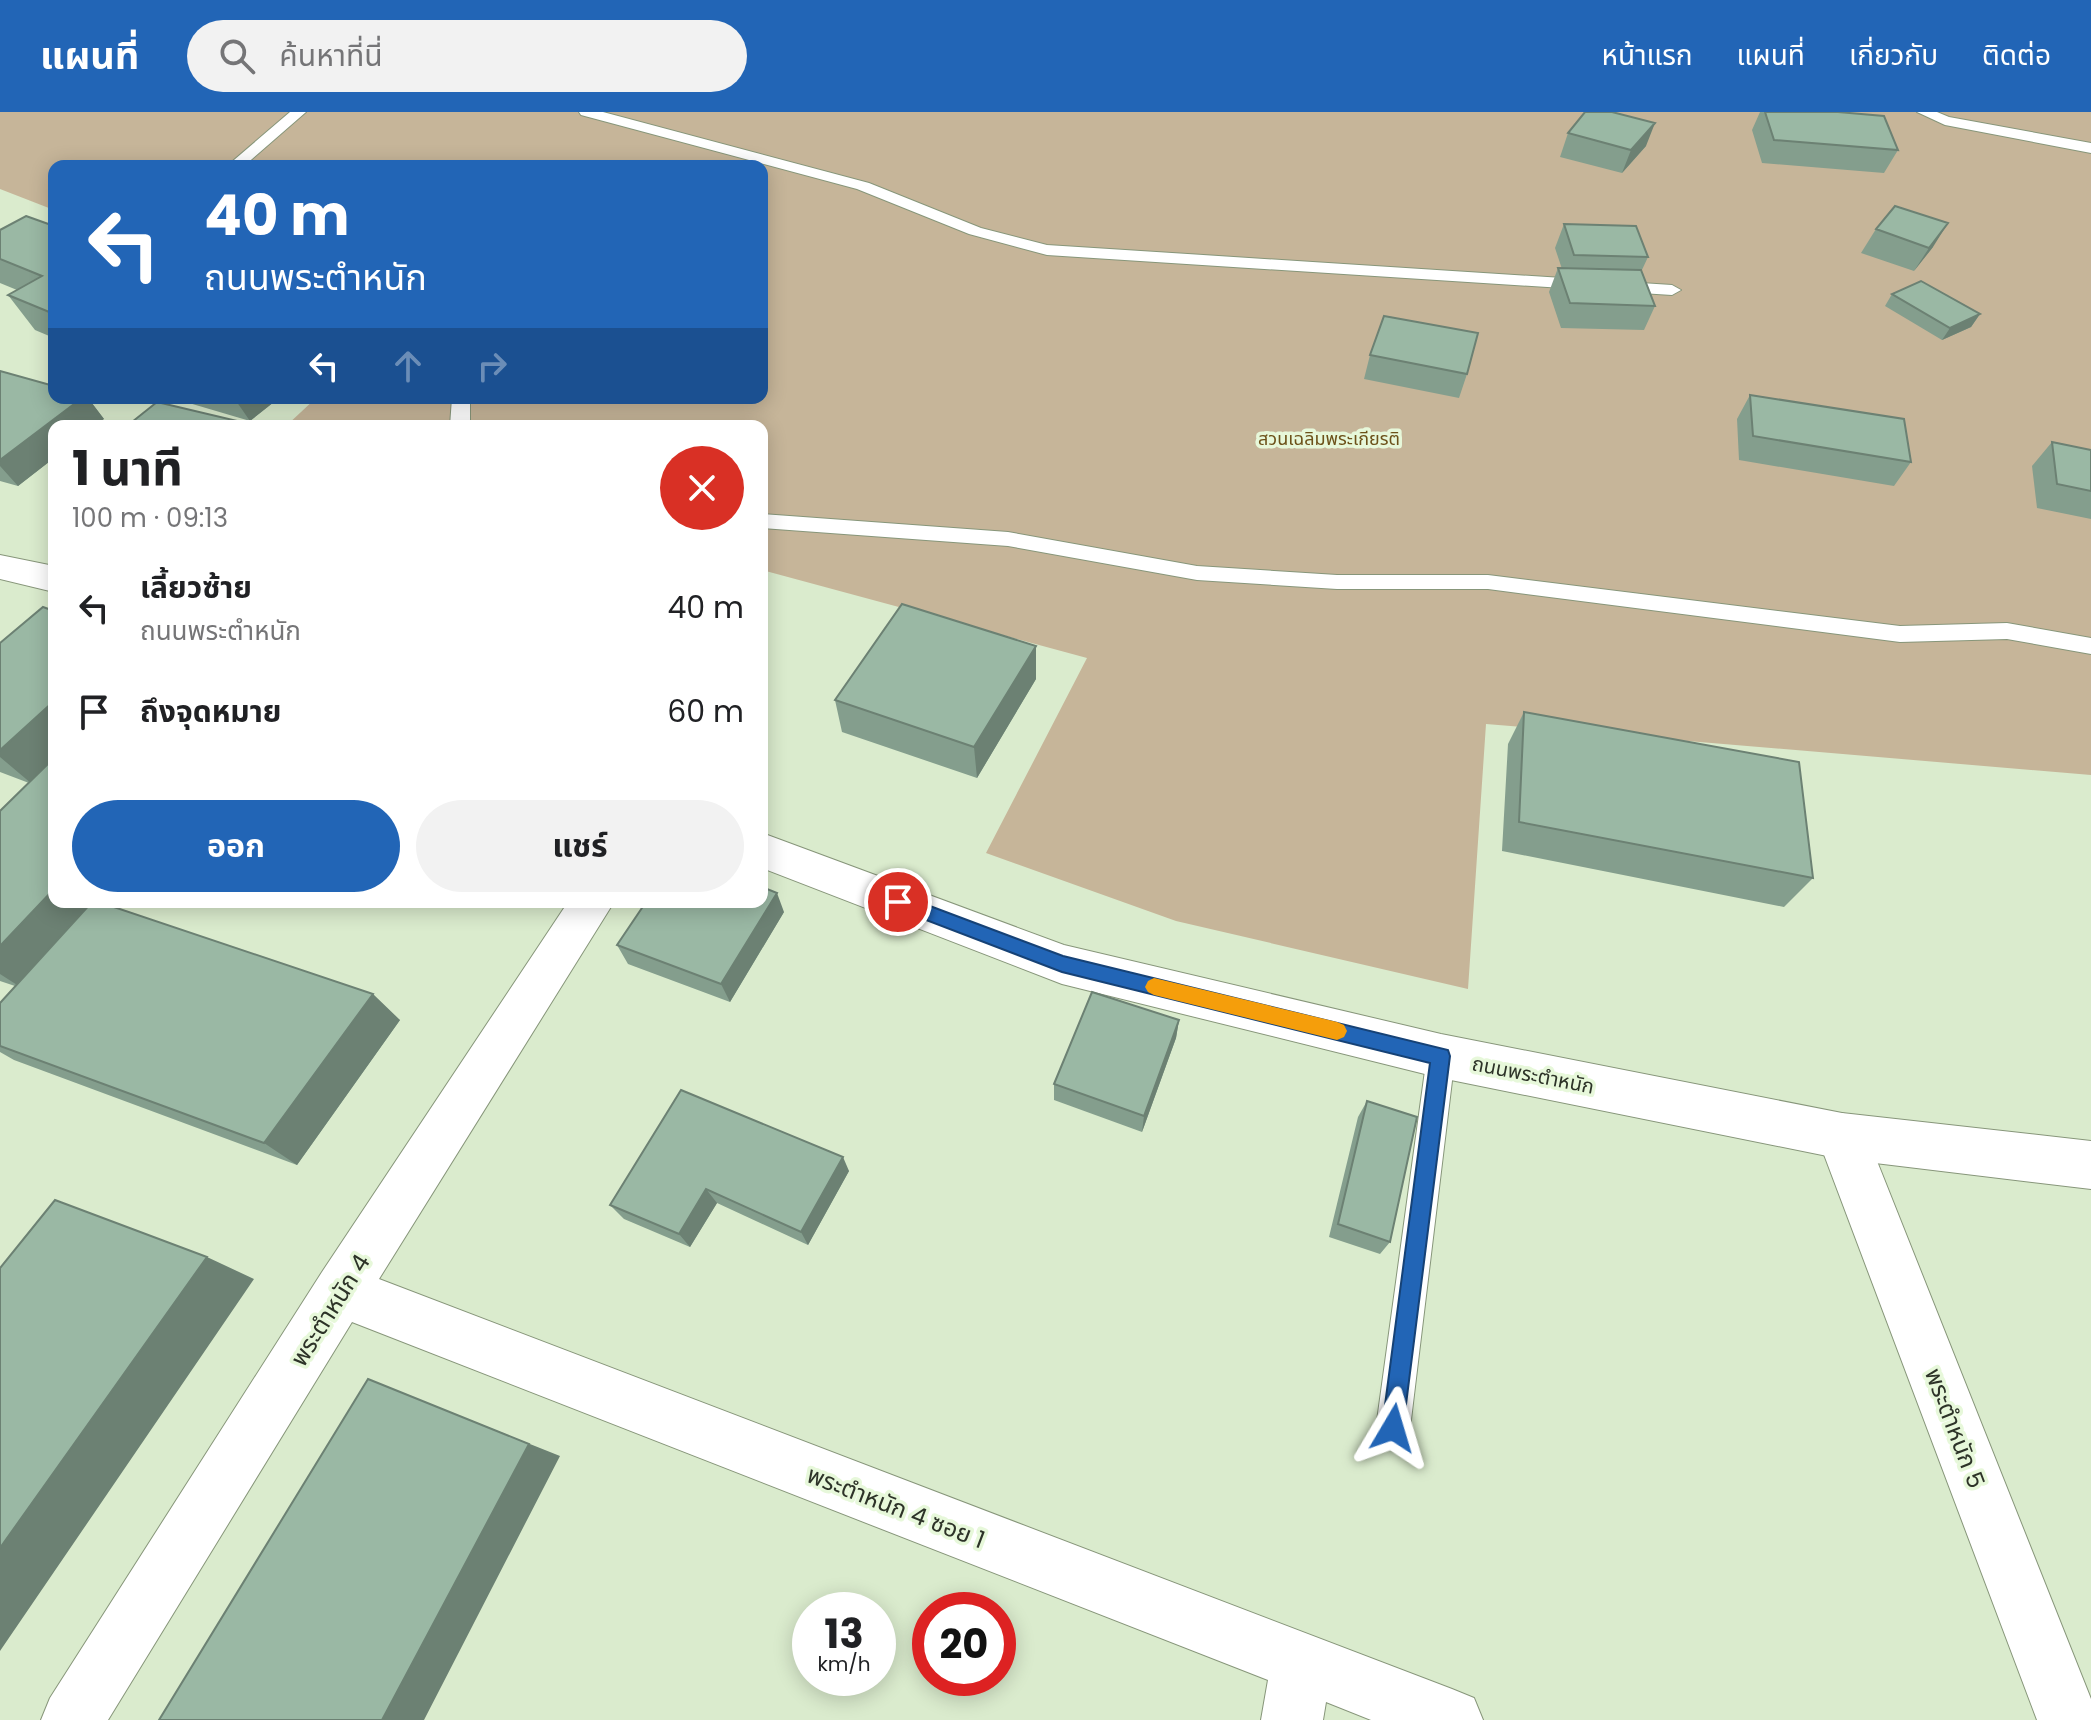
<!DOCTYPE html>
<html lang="th">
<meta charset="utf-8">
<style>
body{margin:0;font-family:Poppins,"Noto Sans Thai",sans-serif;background:#f2f2f2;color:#202124;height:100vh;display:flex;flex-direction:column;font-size:30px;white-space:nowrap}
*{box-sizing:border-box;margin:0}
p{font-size:26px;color:#757577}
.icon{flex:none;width:44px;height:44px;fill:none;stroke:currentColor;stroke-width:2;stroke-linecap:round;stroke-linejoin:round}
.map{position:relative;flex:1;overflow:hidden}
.sheet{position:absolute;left:48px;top:308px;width:720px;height:488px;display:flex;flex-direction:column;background:#fff;border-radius:16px;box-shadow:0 4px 20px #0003}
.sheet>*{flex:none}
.hud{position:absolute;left:48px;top:48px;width:720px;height:244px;border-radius:16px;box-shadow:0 4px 20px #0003;background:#2265b6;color:#fff;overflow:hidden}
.speed{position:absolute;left:792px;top:1480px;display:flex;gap:16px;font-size:40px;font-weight:700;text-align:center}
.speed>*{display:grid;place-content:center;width:104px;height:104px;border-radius:50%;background:#fff;box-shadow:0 4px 20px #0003;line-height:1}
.speed small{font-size:20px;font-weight:400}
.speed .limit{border:12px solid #d22;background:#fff;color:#111}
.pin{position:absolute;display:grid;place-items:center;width:68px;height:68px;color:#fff;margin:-34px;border:4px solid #fff;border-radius:50%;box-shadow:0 2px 8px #0007}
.me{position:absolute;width:88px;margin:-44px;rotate:7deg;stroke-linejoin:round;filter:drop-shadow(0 0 6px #0008)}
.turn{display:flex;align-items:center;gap:28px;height:168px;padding:0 24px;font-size:36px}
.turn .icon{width:104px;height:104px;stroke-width:2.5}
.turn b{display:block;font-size:56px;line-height:68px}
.lanes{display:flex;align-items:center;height:76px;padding:0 24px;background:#0003;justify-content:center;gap:40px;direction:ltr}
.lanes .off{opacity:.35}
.round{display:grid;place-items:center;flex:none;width:84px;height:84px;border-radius:42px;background:#f2f2f2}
.overview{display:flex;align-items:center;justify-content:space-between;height:136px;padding:0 24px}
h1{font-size:48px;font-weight:700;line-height:60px}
.primary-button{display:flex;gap:16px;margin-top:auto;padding:16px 24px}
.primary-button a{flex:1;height:92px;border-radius:48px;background:#2265b6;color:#fff;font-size:32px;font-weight:700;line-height:92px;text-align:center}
.primary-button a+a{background:#f2f2f2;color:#202124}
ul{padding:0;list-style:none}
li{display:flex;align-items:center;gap:24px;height:104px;padding:0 24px}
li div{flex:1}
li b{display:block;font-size:30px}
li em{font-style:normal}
header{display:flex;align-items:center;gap:48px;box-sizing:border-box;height:112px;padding:0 40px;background:#2265b6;color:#fff}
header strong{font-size:38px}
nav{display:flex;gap:44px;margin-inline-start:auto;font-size:28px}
.search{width:560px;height:72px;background:#f2f2f2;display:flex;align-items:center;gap:20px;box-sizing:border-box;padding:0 28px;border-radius:44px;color:#757577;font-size:30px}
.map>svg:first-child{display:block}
.green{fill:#c6b599}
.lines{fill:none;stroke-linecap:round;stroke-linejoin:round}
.lane-casing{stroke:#87967a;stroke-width:2}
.street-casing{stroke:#87967a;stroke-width:2}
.secondary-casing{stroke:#87967a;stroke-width:2}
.lane{fill:#fff;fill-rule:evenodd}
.street{fill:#fff;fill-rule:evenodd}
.secondary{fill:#fff;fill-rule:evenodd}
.wall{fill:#849e8d}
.shaded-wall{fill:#6c8173}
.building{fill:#9ab8a4;stroke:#6c8173;stroke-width:2}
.route{fill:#2265b6;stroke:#164276;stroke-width:2}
.slow{fill:#f59e0b}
.labels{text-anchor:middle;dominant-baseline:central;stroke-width:7;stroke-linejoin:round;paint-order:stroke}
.far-park-label{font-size:18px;fill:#6c5119;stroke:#e7f8da}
.street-label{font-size:20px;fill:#2d3328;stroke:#e7f8da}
.near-street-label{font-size:24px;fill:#2d3328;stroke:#e7f8da}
</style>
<header>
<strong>แผนที่</strong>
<div class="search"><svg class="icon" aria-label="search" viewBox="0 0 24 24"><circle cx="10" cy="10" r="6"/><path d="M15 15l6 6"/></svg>ค้นหาที่นี่</div>
<nav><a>หน้าแรก</a><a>แผนที่</a><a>เกี่ยวกับ</a><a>ติดต่อ</a></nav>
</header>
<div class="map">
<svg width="2091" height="1608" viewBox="0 0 2091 1608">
<rect width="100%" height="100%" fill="#daebcd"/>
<path class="green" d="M0,0H2091V663L1486,612L1468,877L1176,809L986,741L1087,546L762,458V314H286L316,286H762V54H54V98L0,77Z"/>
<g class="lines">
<defs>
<path id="lane" d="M290,0H306L244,54H227Z
M579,0H603L869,71L981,116L1047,133L1672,173L1681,178L1672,183L1047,143L969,122L857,77L581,3Z
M1917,0H1937L1949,5L2091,31V41L1945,13Z
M452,286H470V314H450Z
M762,402L1008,420L1197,454L1337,463H1488L1900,514L2007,511L2091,526V542L2007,527L1900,530L1488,477H1337L1197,468L1008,434L762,416Z
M1441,931L1451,935L1455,944L1410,1316L1405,1328L1393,1333L1381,1328L1376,1316L1427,944L1431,935Z"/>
<path id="street" d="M568,790H614L379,1167L1452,1577L1474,1586L1483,1608H1371L1326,1590L1323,1608H1261L1268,1568L352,1210L108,1608H41L50,1586L322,1160Z
M1842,1001L1859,1008L1867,1024L2091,1587V1608H2037L1817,1024L1825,1008Z"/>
<path id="secondary" d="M0,443L54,454V480L0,467Z
M762,721L1064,833L1441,922L1842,1001L2091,1029V1077L1842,1047L1441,966L1062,872L762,756Z"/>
</defs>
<use href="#lane" class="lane-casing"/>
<use href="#street" class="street-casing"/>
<use href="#secondary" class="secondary-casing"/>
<use href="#lane" class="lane"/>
<use href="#street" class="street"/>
<use href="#secondary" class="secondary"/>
</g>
<path class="wall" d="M1760,0H1838L1898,38L1884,61L1762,51L1752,18Z
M1568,21L1646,34L1622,61L1560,45Z
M1564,112L1648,145L1641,160L1655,194L1644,218L1561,216L1549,180L1558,156L1562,157L1555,136Z
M54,114V202L17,178L0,171V118Z
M1876,117L1933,135L1914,159L1861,141Z
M1892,182L1980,202L1971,215L1942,228L1885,194Z
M8,183L54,202V226L35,218Z
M1370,243L1467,262L1459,286L1364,267Z
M0,259L54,286H88L104,307L54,314V346L18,374L0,369Z
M1750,283L1911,350L1894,374L1739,348L1737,307Z
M185,286H279L250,309L189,291Z
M2052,330L2091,338V407L2037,396L2032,354Z
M43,495L54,790H106L104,792L400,908L297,1053L14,948L0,940V891L15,874L0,869V699L29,671L0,660V531Z
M1036,567L977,666L842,620L835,588Z
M1524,600L1813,766L1784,795L1502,739L1508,632Z
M784,800L730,890L628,852L617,833Z
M1179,908L1176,926L1142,1020L1054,988V972Z
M681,978L849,1059L808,1133L717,1091L690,1135L624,1107L610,1093Z
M1367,989L1390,1130L1380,1142L1329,1125L1358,1005Z"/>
<path class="shaded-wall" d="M1655,11L1646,34L1622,61L1631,38Z
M1948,111L1933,135L1914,159L1929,136Z
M1980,202L1971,215L1942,228L1950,216Z
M82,286H88L104,307L95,314H54V346L18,374L0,354V348Z
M234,286H279L250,309Z
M1036,534V567L977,666L974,635Z
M54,589V652L32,672L0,645V638Z
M54,777V790H105L25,878L0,862V834Z
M777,781L784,800L730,890L721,872Z
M373,882L400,908L297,1053L264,1031Z
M1179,908L1176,926L1142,1020L1144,1004Z
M843,1045L849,1059L808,1133L801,1120Z
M706,1077L717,1091L690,1135L679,1122Z
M207,1145L254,1167L0,1539V1436Z
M368,1267L560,1344L424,1608H382Z"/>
<path class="building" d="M1585,0H1612L1655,11L1631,38L1568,21Z
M1765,0H1838L1884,4L1898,38L1774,28Z
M1895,94L1948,111L1929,136L1876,117Z
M26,104L54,114V202L8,183L42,164L0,147V118Z
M1564,112L1636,114L1648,145L1574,143Z
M1558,156L1641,158L1655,194L1570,191Z
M1921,169L1980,202L1950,216L1892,182Z
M1384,204L1478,221L1467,262L1370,243Z
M0,259L54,274V286H82L0,348Z
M1750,283L1904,307L1911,350L1753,324Z
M157,290L250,312L248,314H104L110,310L127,314Z
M2052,330L2091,338V379L2057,372Z
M902,492L1036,534L974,635L835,588Z
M43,495L54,499V589L0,638V531Z
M1524,600L1799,650L1813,766L1519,710Z
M54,646V777L0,834V699Z
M762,775L777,781L721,872L617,833L646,790H762Z
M92,790H99L373,882L264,1031L0,934V891Z
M1092,880L1179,908L1144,1004L1054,972Z
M681,978L843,1045L801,1120L706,1077L679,1122L610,1093Z
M1367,989L1417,1005L1390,1130L1338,1112Z
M55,1088L207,1145L0,1436V1156Z
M368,1267L529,1332L382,1608H159Z"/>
<path class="route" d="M898,782L1063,844L1448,938L1450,944L1402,1324L1393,1327L1385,1324L1382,1316L1430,951L1062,860L892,795L889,790L892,785Z"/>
<path class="slow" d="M1154,866L1337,910L1344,913L1347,919L1344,925L1337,928L1154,883L1148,880L1145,875L1148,869Z"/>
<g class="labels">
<g class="far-park-label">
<text x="1329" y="326">สวนเฉลิมพระเกียรติ</text>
</g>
<g class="street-label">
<text transform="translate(1533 963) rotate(11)">ถนนพระตำหนัก</text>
</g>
<g class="near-street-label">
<text transform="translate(330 1198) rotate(-58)">พระตำหนัก 4</text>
<text transform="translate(1955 1316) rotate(69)">พระตำหนัก 5</text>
<text transform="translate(896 1395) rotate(21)">พระตำหนัก 4 ซอย 1</text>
</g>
</g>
</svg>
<div class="speed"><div>13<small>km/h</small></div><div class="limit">20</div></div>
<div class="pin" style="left:898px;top:790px;background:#d93025"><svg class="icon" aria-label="arrive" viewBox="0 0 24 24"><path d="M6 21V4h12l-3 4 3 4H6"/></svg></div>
<svg class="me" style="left:1393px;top:1316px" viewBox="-20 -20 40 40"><path d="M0-17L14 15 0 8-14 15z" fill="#2265b6" stroke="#fff" stroke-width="4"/></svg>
<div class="hud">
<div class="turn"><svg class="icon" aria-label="left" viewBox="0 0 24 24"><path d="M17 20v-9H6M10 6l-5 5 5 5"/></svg><div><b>40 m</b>ถนนพระตำหนัก</div></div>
<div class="lanes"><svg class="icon" aria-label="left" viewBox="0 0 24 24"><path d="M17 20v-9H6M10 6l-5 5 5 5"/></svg><svg class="icon off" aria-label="ahead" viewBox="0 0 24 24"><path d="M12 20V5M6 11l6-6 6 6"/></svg><svg class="icon off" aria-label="right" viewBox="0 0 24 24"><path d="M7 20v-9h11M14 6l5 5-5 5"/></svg></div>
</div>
<section class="sheet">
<div class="overview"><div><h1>1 นาที</h1><p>100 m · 09:13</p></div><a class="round" style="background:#d93025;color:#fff"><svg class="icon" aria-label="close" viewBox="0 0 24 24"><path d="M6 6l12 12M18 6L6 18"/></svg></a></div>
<ul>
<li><svg class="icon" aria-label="left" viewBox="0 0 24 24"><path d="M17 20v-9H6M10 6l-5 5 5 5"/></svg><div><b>เลี้ยวซ้าย</b><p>ถนนพระตำหนัก</p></div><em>40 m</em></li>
<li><svg class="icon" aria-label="arrive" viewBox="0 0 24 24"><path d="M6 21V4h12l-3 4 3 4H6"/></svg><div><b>ถึงจุดหมาย</b></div><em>60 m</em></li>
</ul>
<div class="primary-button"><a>ออก</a><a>แชร์</a></div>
</section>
</div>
